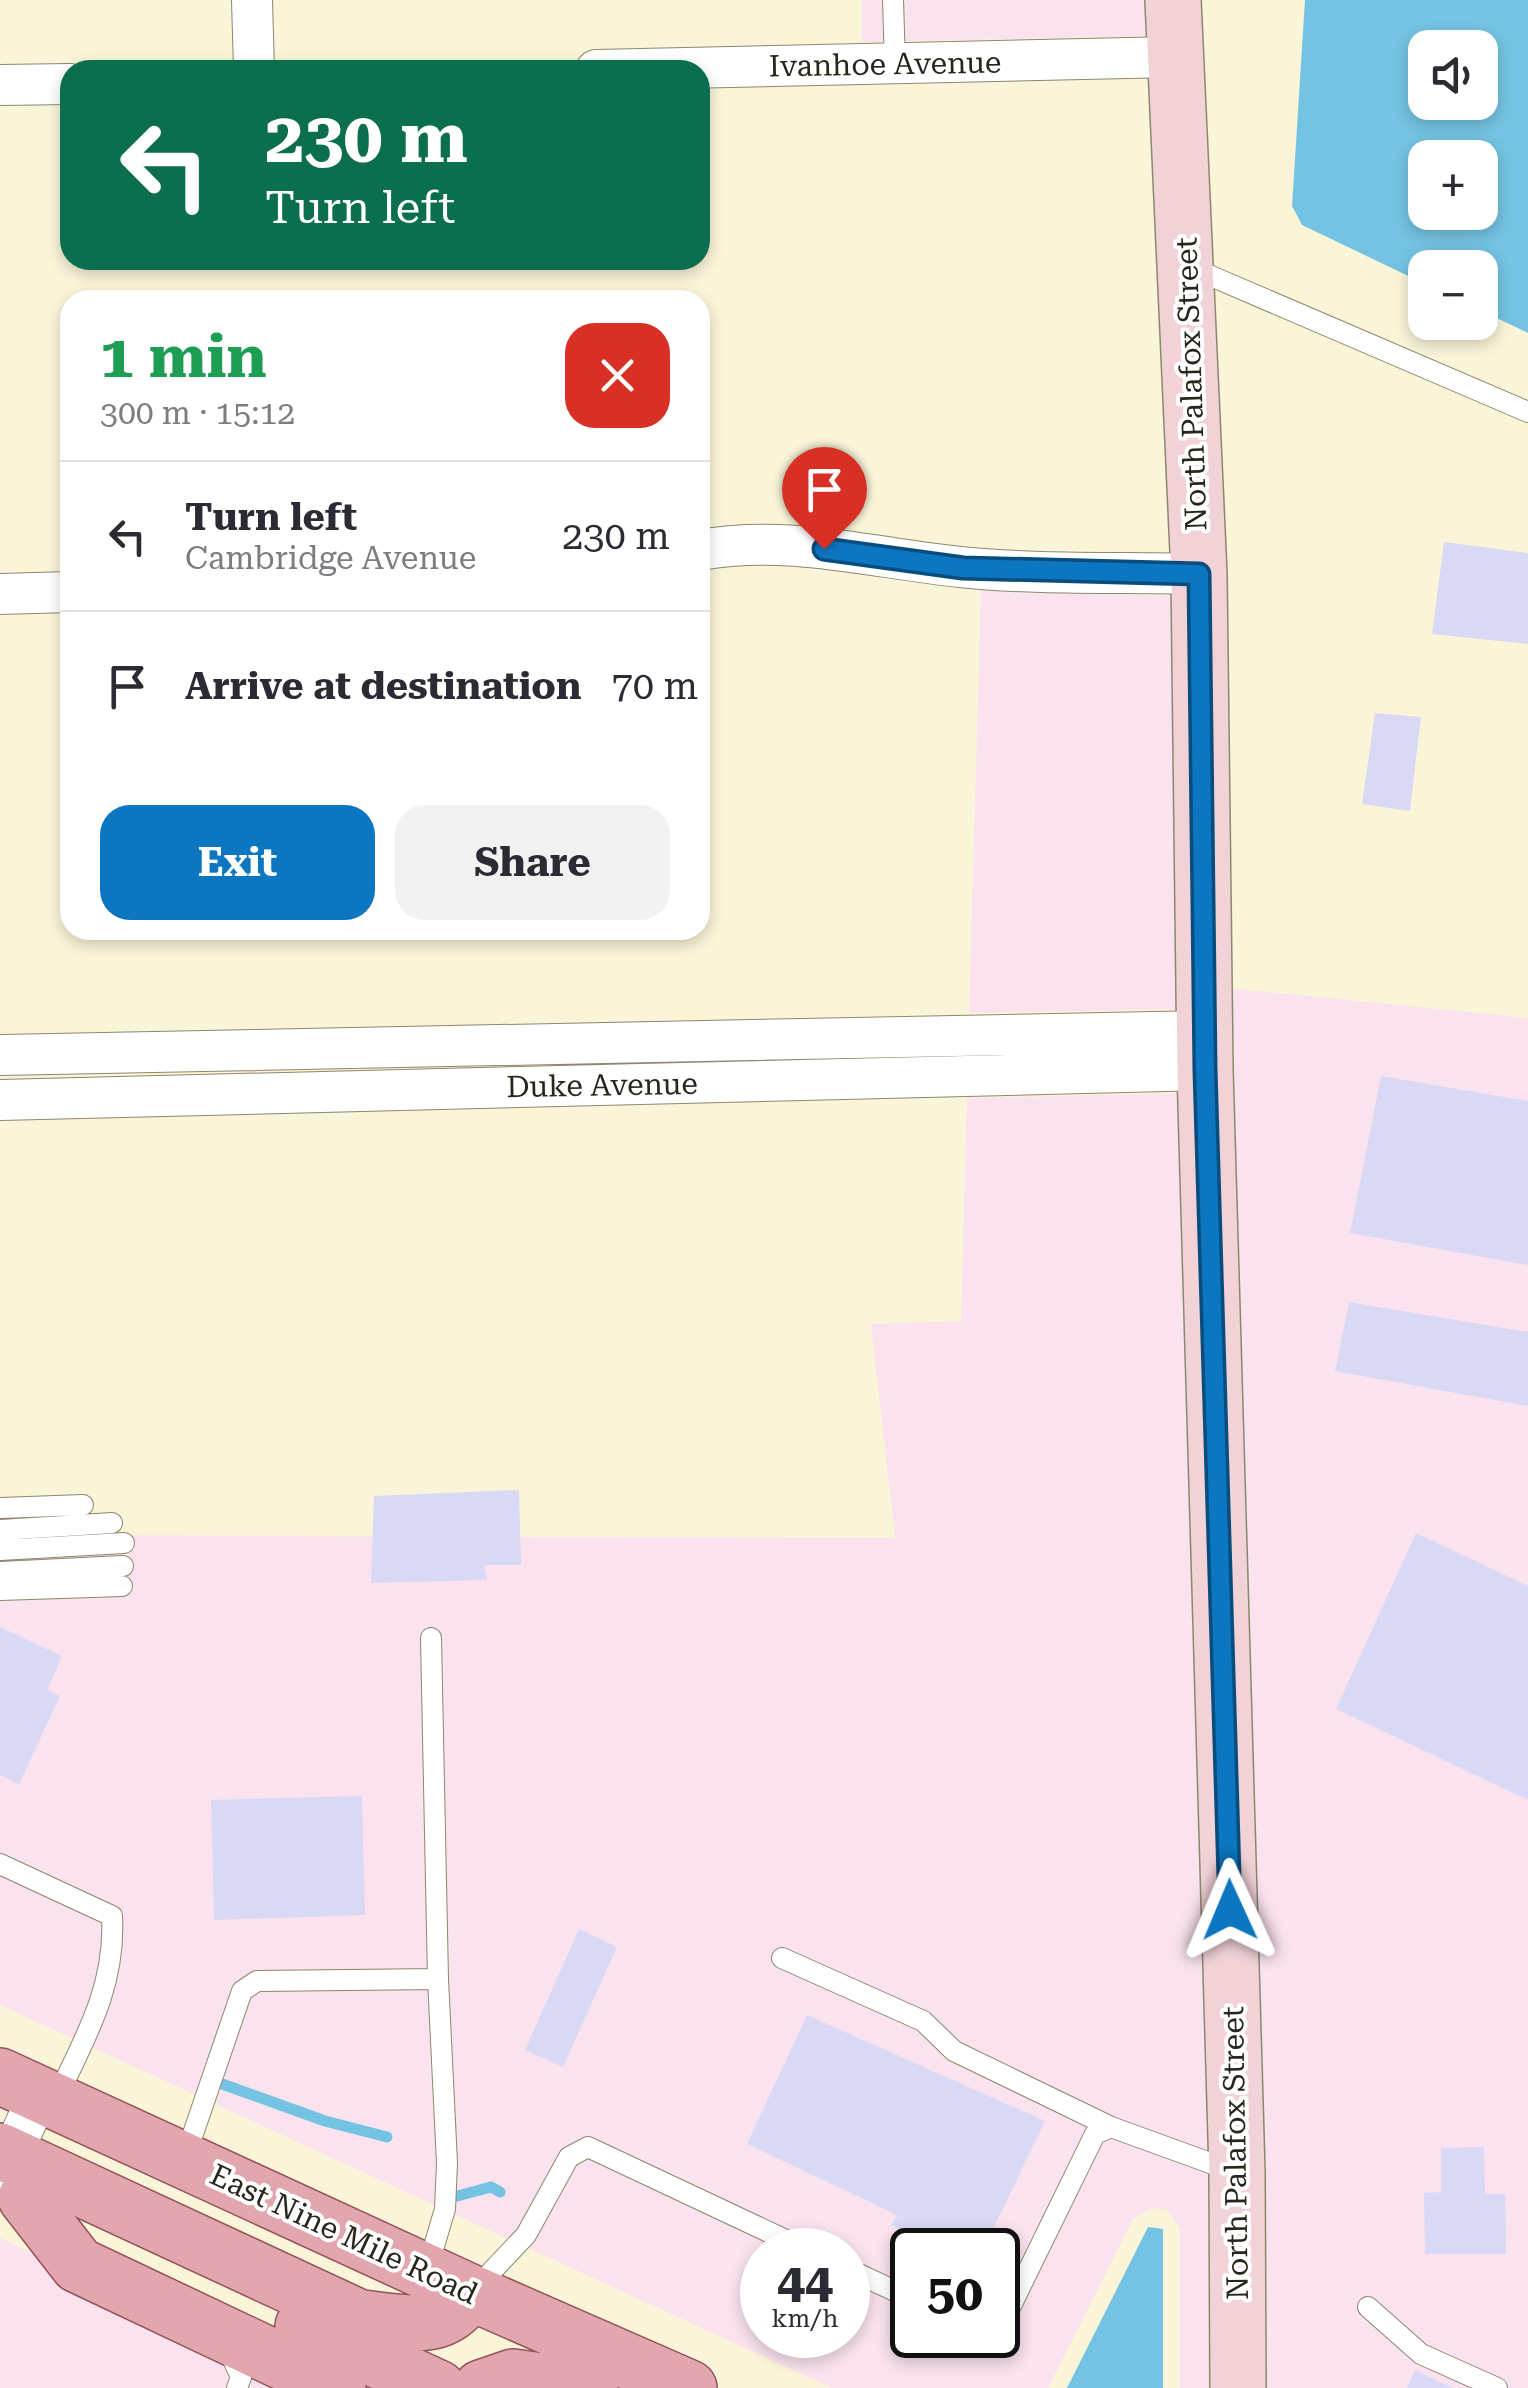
<!DOCTYPE html>
<meta charset="utf-8">
<style>
body{margin:0;font-family:"Roboto Serif",serif;background:#f2f2f3;color:#2b2b33;height:100vh;display:flex;flex-direction:column;font-size:38px;white-space:nowrap}
*{box-sizing:border-box;margin:0}
p{font-size:32px;color:#7c7c81}
.icon{flex:none;width:55px;height:55px;fill:none;stroke:currentColor;stroke-width:2;stroke-linecap:round;stroke-linejoin:round}
.map{position:relative;flex:1;overflow:hidden}
.sheet{position:absolute;left:60px;top:290px;width:650px;height:650px;display:flex;flex-direction:column;background:#fff;border-radius:30px;box-shadow:0 5px 15px #0003}
.sheet>*{flex:none}
.hud{position:absolute;left:60px;top:60px;width:650px;height:210px;border-radius:30px;box-shadow:0 5px 15px #0003;background:#0b6e4f;color:#fff;overflow:hidden}
.buttons{position:absolute;left:1408px;top:30px;display:grid;gap:20px}
.buttons a{display:grid;place-items:center;width:90px;height:90px;border-radius:20px;background:#fff;box-shadow:0 5px 15px #0003;font-size:50px}
.speed{position:absolute;left:740px;top:2228px;display:flex;gap:20px;font-size:50px;font-weight:700;text-align:center}
.speed>*{display:grid;place-content:center;width:130px;height:130px;border-radius:50%;background:#fff;box-shadow:0 5px 15px #0003;line-height:1}
.speed small{font-size:25px;font-weight:400}
.speed .limit{border:5px solid #111;border-radius:15px;background:#fff;color:#111}
.pin{position:absolute;display:grid;place-items:center;width:85px;height:85px;color:#fff;margin:-102px -42px;border-radius:50% 50% 50% 0;rotate:-45deg;box-shadow:0 0 10px #0007}
.pin .icon{rotate:45deg}
.me{position:absolute;width:110px;margin:-55px;rotate:359deg;stroke-linejoin:round;filter:drop-shadow(0 0 8px #0008)}
.turn{display:flex;align-items:center;gap:35px;height:210px;padding:0 40px;font-size:45px}
.turn .icon{width:130px;height:130px;stroke-width:2.5}
.turn b{display:block;font-size:70px;line-height:85px}
.round{display:grid;place-items:center;flex:none;width:105px;height:105px;border-radius:30px;background:#f2f2f3}
.head{display:flex;align-items:center;justify-content:space-between;height:170px;padding:0 40px}
h1{font-size:60px;font-weight:700;line-height:75px;color:#1e9e55}
.action{display:flex;gap:20px;margin-top:auto;padding:20px 40px}
.action a{flex:1;height:115px;border-radius:30px;background:#0c76c1;color:#fff;font-size:40px;font-weight:700;line-height:115px;text-align:center}
.action a+a{background:#f2f2f3;color:#2b2b33}
ul{padding:0;list-style:none}
li{display:flex;align-items:center;gap:30px;height:150px;padding:0 40px;border-top:2px solid #e1e1e2}
li div{flex:1}
li b{display:block;font-size:38px}
li em{font-style:normal}
.map>svg:first-child{display:block}
.commercial{fill:#fae2ee;fill-rule:evenodd}
.water{fill:#74c3e2;fill-rule:evenodd}
.lines{fill:none;stroke-linecap:round;stroke-linejoin:round}
.stream{stroke:#74c3e2;stroke-width:11}
.building{fill:#d9d9f5}
.service-casing{stroke:#8c876e;stroke-width:22}
.minor-casing{stroke:#8c876e;stroke-width:42}
.secondary-casing{stroke:#8c876e;stroke-width:58}
.primary-casing{stroke:#955258;stroke-width:58}
.service{stroke:#fff;stroke-width:20}
.minor{stroke:#fff;stroke-width:40}
.secondary{stroke:#f1d2d7;stroke-width:55}
.primary{stroke:#e2a6af;stroke-width:55}
.route-casing{stroke:#084d7d;stroke-width:25}
.route{stroke:#0c76c1;stroke-width:18}
.labels{text-anchor:middle;dominant-baseline:central;stroke-width:8;stroke-linejoin:round;paint-order:stroke}
.street-label{font-size:30px;fill:#28261b;stroke:#fff}
</style>
<div class="map">
<svg width="1528" height="2388" viewBox="0 0 1528 2388">
<rect width="100%" height="100%" fill="#faf5d8"/>
<path class="commercial" d="M862,0H1153L1154,36L862,42Z
M981,590L1179,596L1184,1009L969,1013Z
M1227,988L1528,1018V2388H1258Z
M1186,1093L1218,2388H1180V2228L1167,2210L1152,2208L1133,2219L1048,2388H832L0,2005V1535L895,1538L871,1324L961,1321L967,1098ZM762,2250H848V2335H762ZM912,2250H998V2335H912Z
M0,2238L88,2279L312,2388H0Z"/>
<path class="water" d="M1305,0H1528V333L1480,310V268H1425V284L1302,225L1292,206ZM1425,48H1480V102H1425ZM1425,158H1480V212H1425Z
M1148,2227L1163,2229V2388H1067Z"/>
<g class="lines">
<path class="stream" d="M211,2080L325,2121L387,2137
M446,2199L491,2187L500,2192"/>
</g>
<path class="building" d="M1444,542L1528,553V644L1432,634Z
M1375,713L1421,717L1410,811L1362,804Z
M1381,1076L1528,1101V1265L1350,1233Z
M1349,1302L1528,1332V1406L1335,1371Z
M519,1490L521,1565H484L487,1580L371,1583L374,1496Z
M1416,1533L1528,1586V1800L1336,1709Z
M0,1627L62,1656L47,1690L60,1696L19,1784L0,1775Z
M362,1796L365,1915L214,1920L211,1800Z
M579,1929L617,1947L563,2067L525,2050Z
M807,2015L1045,2121L983,2250H947L891,2225L897,2215L747,2144Z
M1484,2147L1485,2194H1505L1506,2254H1425L1424,2193L1441,2192V2148Z
M1415,2370L1453,2388H1407Z"/>
<g class="lines">
<defs>
<path id="service" d="M893,0L895,64
M1190,267L1528,412
M0,1508L83,1505
M0,1530L112,1523
M0,1550L124,1543
M0,1572L123,1566
M0,1590L122,1586
M0,1864L112,1916C116,1986 85,2038 56,2099
M782,1958L923,2021L954,2051L1111,2127L1235,2172
M184,2160L242,1991L257,1981L438,1979
M848,2269L912,2299
M427,2270L445,2209L447,2163L438,1979L431,1638
M474,2290L526,2235L569,2157L588,2147L807,2250
M1368,2307L1421,2354L1497,2388
M998,2325L1003,2322L1095,2134L1111,2127
M229,2351L241,2377L237,2388"/>
<path id="minor" d="M252,0L254,70
M596,70L1174,57
M0,85L70,84
M700,550C787,534 873,558 960,567C1038,575 1120,572 1199,574
M0,594L70,592
M0,1055L1205,1031
M0,1100L1205,1070
M0,2180L39,2094"/>
<path id="secondary" d="M1173,0L1199,574L1205,1070L1237,2172L1238,2388"/>
<path id="primary" d="M0,2076L472,2293L689,2388
M0,2151L360,2318C386,2320 424,2330 448,2315C457,2310 465,2300 472,2293
M26,2198L78,2265L338,2388
M303,2326L438,2388
M481,2388L513,2377L590,2388"/>
</defs>
<use href="#service" class="service-casing"/>
<use href="#minor" class="minor-casing"/>
<use href="#secondary" class="secondary-casing"/>
<use href="#primary" class="primary-casing"/>
<use href="#service" class="service"/>
<use href="#minor" class="minor"/>
<use href="#secondary" class="secondary"/>
<use href="#primary" class="primary"/>
</g>
<g class="lines">
<defs>
<path id="route" d="M824,549L963,568L1199,574L1205,1070L1230,1910"/>
</defs>
<use href="#route" class="route-casing"/>
<use href="#route" class="route"/>
</g>
<g class="labels">
<g class="street-label">
<text transform="translate(885 64) rotate(-1)">Ivanhoe Avenue</text>
<text transform="translate(1191 384) rotate(-92)">North Palafox Street</text>
<text transform="translate(602 1085) rotate(-1)">Duke Avenue</text>
<text transform="translate(1235 2153) rotate(-91)">North Palafox Street</text>
<text transform="translate(344 2234) rotate(25)">East Nine Mile Road</text>
</g>
</g>
</svg>
<div class="buttons">
<a><svg class="icon" aria-label="sound" viewBox="0 0 24 24"><path d="M4 9h4l5-4v14l-5-4H4zM17 9q2 3 0 6"/></svg></a>
<a>+</a>
<a>−</a>
</div>
<div class="speed"><div>44<small>km/h</small></div><div class="limit">50</div></div>
<div class="pin" style="left:824px;top:549px;background:#d93025"><svg class="icon" aria-label="arrive" viewBox="0 0 24 24"><path d="M6 21V4h12l-3 4 3 4H6"/></svg></div>
<svg class="me" style="left:1230px;top:1910px" viewBox="-20 -20 40 40"><path d="M0-17L14 15 0 8-14 15z" fill="#0c76c1" stroke="#fff" stroke-width="4"/></svg>
<div class="hud">
<div class="turn"><svg class="icon" aria-label="left" viewBox="0 0 24 24"><path d="M17 20v-9H6M10 6l-5 5 5 5"/></svg><div><b>230 m</b>Turn left</div></div>
</div>
<section class="sheet">
<div class="head"><div><h1>1 min</h1><p>300 m · 15:12</p></div><a class="round" style="background:#d93025;color:#fff"><svg class="icon" aria-label="close" viewBox="0 0 24 24"><path d="M6 6l12 12M18 6L6 18"/></svg></a></div>
<ul>
<li><svg class="icon" aria-label="left" viewBox="0 0 24 24"><path d="M17 20v-9H6M10 6l-5 5 5 5"/></svg><div><b>Turn left</b><p>Cambridge Avenue</p></div><em>230 m</em></li>
<li><svg class="icon" aria-label="arrive" viewBox="0 0 24 24"><path d="M6 21V4h12l-3 4 3 4H6"/></svg><div><b>Arrive at destination</b></div><em>70 m</em></li>
</ul>
<div class="action"><a>Exit</a><a>Share</a></div>
</section>
</div>
